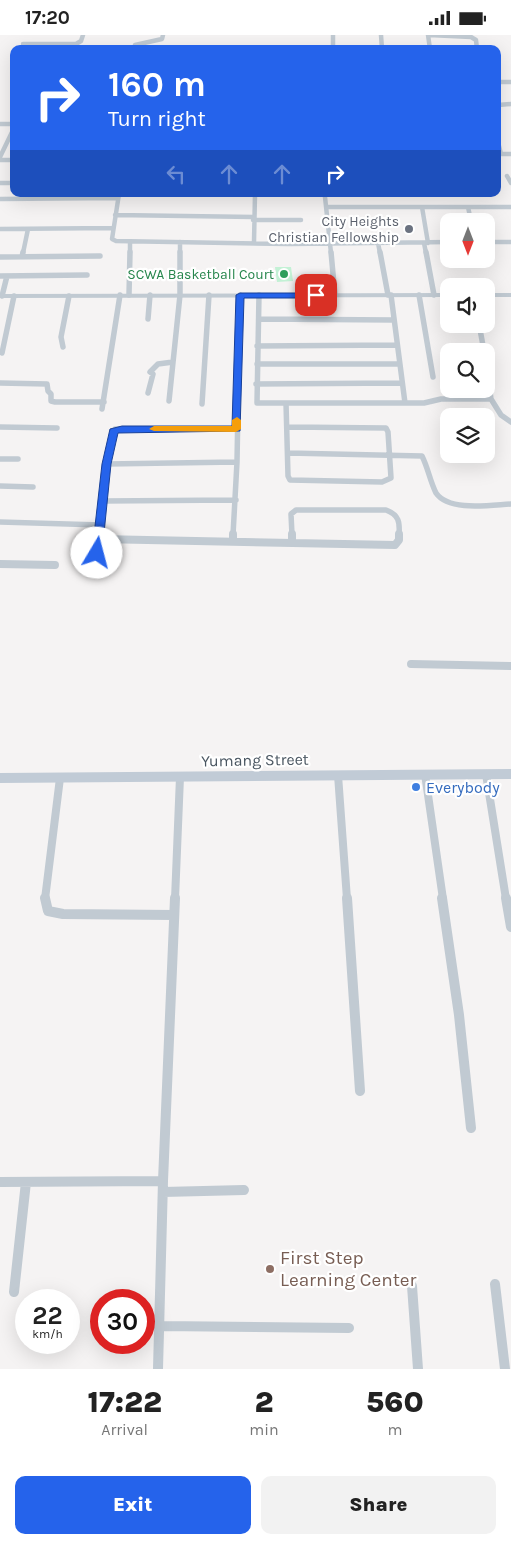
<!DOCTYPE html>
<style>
body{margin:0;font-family:Karla,sans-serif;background:#f2f2f2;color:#222;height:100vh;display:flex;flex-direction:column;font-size:19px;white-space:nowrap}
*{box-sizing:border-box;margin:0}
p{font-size:16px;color:#767676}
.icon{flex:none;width:28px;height:28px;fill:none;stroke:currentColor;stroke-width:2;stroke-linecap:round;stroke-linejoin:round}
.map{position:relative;height:1334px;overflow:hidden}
.drawer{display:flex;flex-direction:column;background:#fff;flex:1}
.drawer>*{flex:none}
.top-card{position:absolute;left:10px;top:10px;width:491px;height:152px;border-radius:10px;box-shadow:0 5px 20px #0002;background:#2563eb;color:#fff;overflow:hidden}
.needle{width:32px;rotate:180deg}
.fabs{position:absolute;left:440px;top:178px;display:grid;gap:10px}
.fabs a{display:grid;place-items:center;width:55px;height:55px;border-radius:10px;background:#fff;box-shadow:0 5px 20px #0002;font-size:25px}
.speed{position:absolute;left:15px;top:1254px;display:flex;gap:10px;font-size:25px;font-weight:700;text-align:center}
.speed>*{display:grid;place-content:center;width:65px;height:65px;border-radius:50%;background:#fff;box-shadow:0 5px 20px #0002;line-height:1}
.speed small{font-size:12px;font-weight:400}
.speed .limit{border:8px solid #d22;background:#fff;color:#111}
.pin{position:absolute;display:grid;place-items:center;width:42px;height:42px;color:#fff;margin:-21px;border-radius:10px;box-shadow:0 2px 8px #0006}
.me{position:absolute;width:55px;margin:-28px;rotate:8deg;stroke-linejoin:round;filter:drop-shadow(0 0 4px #0008)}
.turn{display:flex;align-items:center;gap:18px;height:105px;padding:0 15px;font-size:22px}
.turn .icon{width:65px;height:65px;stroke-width:2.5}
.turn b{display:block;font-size:35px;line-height:42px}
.lanes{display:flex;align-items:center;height:48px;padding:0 15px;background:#0003;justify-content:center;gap:25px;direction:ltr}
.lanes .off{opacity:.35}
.eta{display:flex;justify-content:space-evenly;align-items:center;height:85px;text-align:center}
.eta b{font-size:30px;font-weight:800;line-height:35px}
.primary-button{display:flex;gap:10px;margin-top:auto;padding:10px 15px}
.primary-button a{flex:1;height:58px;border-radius:10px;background:#2563eb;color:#fff;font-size:20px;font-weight:800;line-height:58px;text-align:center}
.primary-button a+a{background:#f2f2f2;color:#222}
.status{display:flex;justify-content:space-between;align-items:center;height:35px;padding:0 25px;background:#fff;direction:ltr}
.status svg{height:14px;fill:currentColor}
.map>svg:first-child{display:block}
.green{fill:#c3f1d5}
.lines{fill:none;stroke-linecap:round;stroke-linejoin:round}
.minor-far3{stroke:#c1cad2;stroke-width:4.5}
.minor-far2{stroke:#c1cad2;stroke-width:5.5}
.minor-far1{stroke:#c1cad2;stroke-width:8}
.minor{stroke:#c1cad2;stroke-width:10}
.tertiary{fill:#c1cad2;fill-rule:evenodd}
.secondary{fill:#c1cbd6;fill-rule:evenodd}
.route{fill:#2563eb;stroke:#184099}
.slow{fill:#f59e0b}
.worship-dot{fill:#6b7280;stroke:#fff;stroke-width:2}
.leisure-dot{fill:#2e9e5b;stroke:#fff;stroke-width:2}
.shop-dot{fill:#3f7fe0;stroke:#fff;stroke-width:2}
.education-dot{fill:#8d6e63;stroke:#fff;stroke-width:2}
.labels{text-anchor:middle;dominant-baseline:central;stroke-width:4.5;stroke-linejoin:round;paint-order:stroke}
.far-worship-label{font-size:14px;fill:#5b616d;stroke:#fff;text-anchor:end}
.far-leisure-label{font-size:14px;fill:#27864d;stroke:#fff;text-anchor:end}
.street-label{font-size:16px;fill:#4a5661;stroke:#fff}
.shop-label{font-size:16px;fill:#366cbe;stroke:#fff;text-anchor:start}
.near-education-label{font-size:19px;fill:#785e54;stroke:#fff;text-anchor:start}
</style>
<div class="status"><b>17:20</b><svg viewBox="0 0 49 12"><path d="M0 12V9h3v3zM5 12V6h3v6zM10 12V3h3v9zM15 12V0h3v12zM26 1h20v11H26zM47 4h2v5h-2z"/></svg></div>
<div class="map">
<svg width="511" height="1334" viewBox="0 0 511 1334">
<rect width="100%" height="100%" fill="#f5f3f3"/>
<path class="green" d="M275,232H291L293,246L277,247Z"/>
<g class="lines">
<path class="minor-far3" d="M333,0V14
M381,0L382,14
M428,0L430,14
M429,0L471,2L476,5L477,14
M23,9H76L81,6L83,0
M135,10L162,4L163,0
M498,47H511
M498,70L511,69
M0,89H14
M498,107L501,119
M498,119H511
M0,122L14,93
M0,125H14
M507,141L511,148
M0,148H14
M119,159L112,204L116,206L289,209L449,207
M325,162L331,218
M0,164L118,163
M326,172H511
M422,172L428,208
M468,172L471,186
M115,180L254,182
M253,185H301
M0,194L113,193
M180,207V218
M254,207L255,159
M486,207H511
M378,208L380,218
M424,208L426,218
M23,218L28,194
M130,218V207"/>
<path class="minor-far2" d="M331,217L335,260
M380,217L388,260
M426,217L434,260
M0,222L100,221
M22,222L23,217
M0,241L87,240
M129,260L130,217
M259,260L257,368H424L441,364H491L486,326
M391,260L405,368
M419,260L433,342
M2,261L7,241
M148,284L150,260
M259,284L394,285
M479,289L484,316
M257,311L397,310
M63,312L61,302L69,261
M2,318L14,261
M257,329H399
M0,348L47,349L48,356L51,359V366L55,367H104
M256,349L402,348
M148,358L153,339L150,337L158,329L173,327
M491,364L501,380L511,387
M169,366L180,260V217
M286,368L288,441L290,445L382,447L391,443L388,397L386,393L288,392
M202,369L209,260
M102,374L120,260
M0,392L57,393
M288,418L422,421C428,433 430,446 436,458C449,477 491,470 511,469
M0,424H18
M107,429L237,427
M0,451L33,452
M103,466L236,465
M0,487L101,490
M99,500L107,429L115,394H236
M233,500L237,427L240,260
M292,500L291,479L296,475H386C399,480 400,487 399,500"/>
<path class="minor-far1" d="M292,499V508
M99,504L395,510L399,505V499
M233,506V499
M97,518L99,499
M0,529L55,530
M411,629L511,631
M425,739L443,864
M486,739L506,864
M338,740L347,864
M45,864L60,743
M175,864L180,742"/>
<path class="minor" d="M45,863L48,876L63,879L174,880
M347,863L360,1056
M442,863L459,980L471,1093
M506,863L511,892
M0,1147L163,1146
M163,1157L244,1155
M495,1249L505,1334
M412,1251L418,1334
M14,1257L26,1147
M161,1291L349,1293
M158,1334L163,1146L175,863"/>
<path class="tertiary" d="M449,258V262L0,263V259Z
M486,258H511V262H486Z"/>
<path class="secondary" d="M511,734V744L0,748V738Z"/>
</g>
<path class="route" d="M240,258H316L320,260L316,263H244L240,396L118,398L111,429L102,518L97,521L94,520L92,518L102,429L110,394L122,391H232L236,260Z"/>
<path class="slow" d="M237,382L241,385V394L236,397L154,396L149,394L154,391H232V385Z"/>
<circle class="worship-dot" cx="409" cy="194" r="5"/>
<circle class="leisure-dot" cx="284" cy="239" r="5"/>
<circle class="shop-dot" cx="416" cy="752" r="5"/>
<circle class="education-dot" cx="270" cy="1234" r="5"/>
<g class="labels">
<g class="far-worship-label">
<text x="399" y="186">City Heights<tspan x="399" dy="16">Christian Fellowship</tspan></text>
</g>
<g class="far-leisure-label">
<text x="274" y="239">SCWA Basketball Court</text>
</g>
<g class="street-label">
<text transform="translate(255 725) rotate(-1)">Yumang Street</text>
</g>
<g class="shop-label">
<text x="426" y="752">Everybody</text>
</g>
<g class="near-education-label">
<text x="280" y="1223">First Step<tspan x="280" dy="22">Learning Center</tspan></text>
</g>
</g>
</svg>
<div class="fabs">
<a><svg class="needle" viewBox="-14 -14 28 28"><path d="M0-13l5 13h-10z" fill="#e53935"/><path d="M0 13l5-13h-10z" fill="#767676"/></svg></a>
<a><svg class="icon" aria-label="sound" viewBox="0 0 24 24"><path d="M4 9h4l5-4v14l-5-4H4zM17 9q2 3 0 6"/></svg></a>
<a><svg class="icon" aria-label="search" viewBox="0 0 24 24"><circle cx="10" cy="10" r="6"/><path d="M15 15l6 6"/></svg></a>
<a><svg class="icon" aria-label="layers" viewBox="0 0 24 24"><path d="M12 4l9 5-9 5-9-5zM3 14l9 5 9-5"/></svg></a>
</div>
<div class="speed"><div>22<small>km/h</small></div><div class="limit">30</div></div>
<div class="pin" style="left:316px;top:260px;background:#d93025"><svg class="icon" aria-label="arrive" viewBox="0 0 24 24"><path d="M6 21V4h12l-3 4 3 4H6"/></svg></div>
<svg class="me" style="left:97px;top:518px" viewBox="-20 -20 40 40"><circle r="19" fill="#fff"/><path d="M0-13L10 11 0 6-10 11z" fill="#2563eb"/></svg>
<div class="top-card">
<div class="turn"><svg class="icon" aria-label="right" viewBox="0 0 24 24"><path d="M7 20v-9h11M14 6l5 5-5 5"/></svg><div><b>160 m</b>Turn right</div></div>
<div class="lanes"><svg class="icon off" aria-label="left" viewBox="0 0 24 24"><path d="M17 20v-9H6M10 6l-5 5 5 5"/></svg><svg class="icon off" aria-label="ahead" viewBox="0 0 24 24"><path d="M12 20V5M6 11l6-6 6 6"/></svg><svg class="icon off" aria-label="ahead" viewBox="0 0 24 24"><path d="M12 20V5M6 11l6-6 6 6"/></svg><svg class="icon" aria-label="right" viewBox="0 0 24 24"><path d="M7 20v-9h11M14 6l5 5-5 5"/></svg></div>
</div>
</div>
<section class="drawer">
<div class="eta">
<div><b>17:22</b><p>Arrival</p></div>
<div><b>2</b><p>min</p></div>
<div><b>560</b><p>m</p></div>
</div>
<div class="primary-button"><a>Exit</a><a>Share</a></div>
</section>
